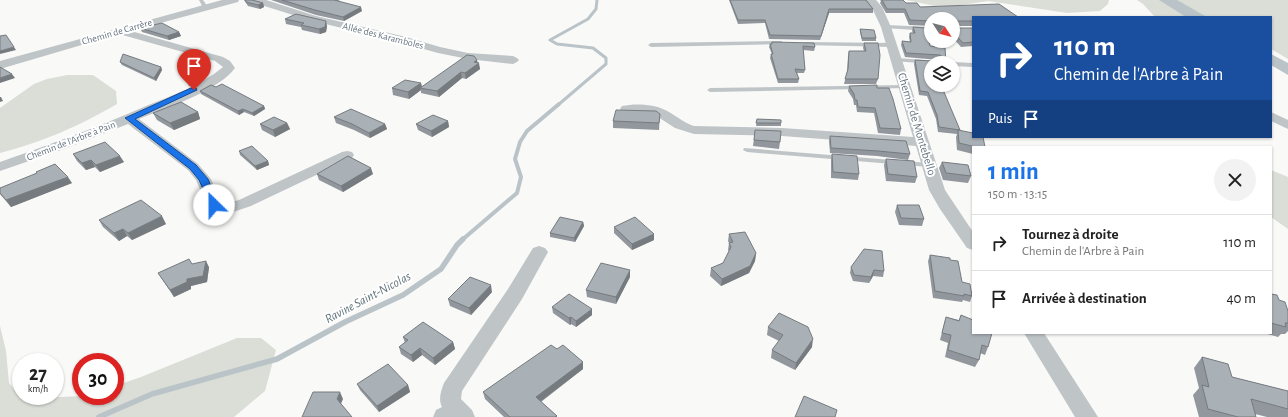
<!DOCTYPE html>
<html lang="fr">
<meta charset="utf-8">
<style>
body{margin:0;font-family:"Alegreya Sans",sans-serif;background:#f2f2f2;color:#222;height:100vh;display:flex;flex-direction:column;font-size:15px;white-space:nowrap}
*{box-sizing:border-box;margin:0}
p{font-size:13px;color:#767676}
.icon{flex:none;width:22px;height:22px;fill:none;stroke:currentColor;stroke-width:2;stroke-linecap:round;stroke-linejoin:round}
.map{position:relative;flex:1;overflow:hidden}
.side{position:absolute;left:972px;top:146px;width:300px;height:188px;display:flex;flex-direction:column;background:#fff;border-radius:0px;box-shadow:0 1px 3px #0004}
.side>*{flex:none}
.guide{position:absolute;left:972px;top:16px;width:300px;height:122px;border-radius:0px;box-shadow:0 1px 3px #0004;background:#1a4fa0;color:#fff;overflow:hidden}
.needle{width:26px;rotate:126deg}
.tools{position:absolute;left:924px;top:12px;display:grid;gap:8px}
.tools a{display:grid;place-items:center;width:36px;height:36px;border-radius:50%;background:#fff;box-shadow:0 1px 3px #0004;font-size:20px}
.speed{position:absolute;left:12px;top:353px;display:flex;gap:8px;font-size:20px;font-weight:700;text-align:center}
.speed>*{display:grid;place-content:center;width:52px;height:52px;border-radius:50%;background:#fff;box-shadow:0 1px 3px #0004;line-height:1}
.speed small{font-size:10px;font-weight:400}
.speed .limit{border:6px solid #d22;background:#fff;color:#111}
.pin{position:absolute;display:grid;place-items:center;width:34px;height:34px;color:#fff;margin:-41px -17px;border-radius:50% 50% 50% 0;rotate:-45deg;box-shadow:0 0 4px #0007}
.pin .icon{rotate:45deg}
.me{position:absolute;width:44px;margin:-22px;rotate:337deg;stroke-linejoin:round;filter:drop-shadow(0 0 3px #0008)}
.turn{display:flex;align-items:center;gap:14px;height:84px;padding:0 16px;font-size:18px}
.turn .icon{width:52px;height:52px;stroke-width:2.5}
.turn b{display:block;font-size:28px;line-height:34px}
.then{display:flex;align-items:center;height:38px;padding:0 16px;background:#0003;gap:8px;font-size:15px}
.round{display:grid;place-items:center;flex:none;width:42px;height:42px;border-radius:21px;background:#f2f2f2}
.head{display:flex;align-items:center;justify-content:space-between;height:68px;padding:0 16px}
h1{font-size:24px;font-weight:700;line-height:30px;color:#1a73e8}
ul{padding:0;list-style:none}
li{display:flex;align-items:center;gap:12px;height:56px;padding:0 16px;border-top:1px solid #e0e0e0}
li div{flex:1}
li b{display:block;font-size:15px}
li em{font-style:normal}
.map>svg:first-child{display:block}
.green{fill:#daded7}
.water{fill:#bac4c8}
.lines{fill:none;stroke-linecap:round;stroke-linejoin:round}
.stream-far2{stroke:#bac4c8;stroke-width:3}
.stream-far1{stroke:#bac4c8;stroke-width:4}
.stream{stroke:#bac4c8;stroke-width:5.5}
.service{fill:#bfc4c7;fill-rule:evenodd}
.minor{fill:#bfc4c7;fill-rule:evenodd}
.wall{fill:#91979d}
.shaded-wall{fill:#767b7f}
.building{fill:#a9b0b6;stroke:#767b7f}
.route{fill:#1a73e8;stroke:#114b97}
.labels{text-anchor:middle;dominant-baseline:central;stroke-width:4;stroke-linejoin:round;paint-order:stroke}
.far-street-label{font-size:10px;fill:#667580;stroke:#fff}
.street-label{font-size:12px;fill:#667580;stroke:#fff}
.water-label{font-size:13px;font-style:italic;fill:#61737a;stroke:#fff}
</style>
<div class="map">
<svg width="1288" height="417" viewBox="0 0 1288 417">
<rect width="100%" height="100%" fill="#f9f9f8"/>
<path class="green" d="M906,0H1109L1108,4L1100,11L1067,13L988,1L955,6H935Z
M1137,0H1288V59L1271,49V17H1155L1143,4Z
M67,75H93L116,91L117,104C77,127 45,141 0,153V108L34,84L47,79Z
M1271,170L1288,177V229L1271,217Z
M0,326L6,351L9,383L22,399L81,396H115V386L141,377L237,338H261L276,350L265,391L234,417H0Z"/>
<path class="water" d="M1159,0H1177L1207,17H1186Z
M1271,54L1288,63V75L1271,65Z"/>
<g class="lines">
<path class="stream-far2" d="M558,105L606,64V58L593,48L557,44L550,40L588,19L596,9L597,0"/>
<path class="stream-far1" d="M462,240L517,193L521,177L515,159L520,142L527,131L559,104"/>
<path class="stream" d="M99,417L152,394L277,359L345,322L403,295L441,269L457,245L463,239"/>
<path class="service" d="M199,0H203L208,7L207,8H203Z
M886,25L931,27V31L884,28L883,27Z
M781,41L784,43L783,44L651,47L648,45L651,43Z
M805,42L892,43L895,45L892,47L803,45L802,44Z
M896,58L939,61L942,63H931V64L894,61L893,60Z
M953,62L973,63V67L953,66V63H951Z
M905,85L907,86V88L710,92L707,90L710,88Z
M744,148L929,163L933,165L929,167L747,152L743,150Z"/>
<path class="minor" d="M222,0H239L238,2L131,31L223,57L230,61L235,68C220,90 164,109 139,119L198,164L211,179L221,202L223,204L239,200L342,152L347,151L352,152L354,155L352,158L251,206L230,213L220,214L208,208L196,180L188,170L128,124L64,149L0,171V162C49,145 98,127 146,106C173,95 200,86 223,67L215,61L119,34L0,69V61Z
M251,0H266L316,16L406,37L440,47L468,53L513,56L517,58L519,60L517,62L513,64L468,59L438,53L399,42L309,20L252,2Z
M865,0H876L882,7L891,27L945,190L973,232V250L967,248L940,209L929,190L916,146L782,136L694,134L675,128L655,115L622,112L620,109L622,106C636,103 657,104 669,112C678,117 684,123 694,126L782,128L913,137L881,27L872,8Z
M1271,112L1288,120V129L1271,121Z
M539,246L545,248L548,252L522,299L462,391L461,399L472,410L475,417H433L436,410L442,407C438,399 441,391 444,383L508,289L533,248Z
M1024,333H1044L1098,417H1075Z"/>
</g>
<path class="wall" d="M244,0H252L263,3L264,7L260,9L248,6Z
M271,0H340L338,1L362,11L344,21L316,15Z
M729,0H866L873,9V13H829L820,40L769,39L765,23L738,24Z
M880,0H903L906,3L920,7L973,17V26H953L954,28H973V46L961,47L953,38V19H931V26L909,25L904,13H886L880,3L881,1Z
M285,19L327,26L326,32L320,34L302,30L301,27L286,24Z
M913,27L930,46L945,48L946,63L931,85H952L951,88L941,87L959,130L985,147H973V154L957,150L956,137L957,134L938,132L936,119L927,96L919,95L914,64L915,60L932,61H941L939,60L905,57L901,45L902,41L910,42L909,37L910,33H913L912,31Z
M140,28L179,32L181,36L169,40L142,32Z
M860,29L876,38V41H862L860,32Z
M772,42L815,47L814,51L803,50L805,70L804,73H797L799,79L798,83H778L770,58L771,54H772L769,47L770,44H771Z
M864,43L878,79L876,84H844L847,72L848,56L849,51H864L863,48Z
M477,60L480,69L466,79L462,78L439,97L421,93V90L409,99L393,95L392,88L421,83L422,87Z
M120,62L161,67L162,70L156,81L122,65Z
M849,86L877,88L901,129L900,135L878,133L874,113L857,112L856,105H854L853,99L848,91Z
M200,91L264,106L265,109L254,116L244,112L239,115L201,94Z
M198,112L200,119L174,130L157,120L153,113Z
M660,114L659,130L613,128V121Z
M334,117L385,124L387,129L370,138L354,130L336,123Z
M757,119L781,120V126H756Z
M448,121L449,127L432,137L418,130L416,124Z
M287,123L290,129L275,137L262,130L260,124Z
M755,130L780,142L779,149L753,146Z
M830,136L910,154L908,160L877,156L830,153L829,141Z
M239,151L268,161L269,165L257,170L240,155Z
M73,154L124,162L100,172L95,167L86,170L77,161Z
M832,154L859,174L858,180L831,178V160Z
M886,159L917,177L915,183L886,181L884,165Z
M942,162L971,176L968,183L943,180L939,168Z
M36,172L72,183L11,207L0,194V188L37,174Z
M317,174H373L343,192L319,180Z
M897,205L924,219L922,226L899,225L895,212Z
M99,220L166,224L132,240L127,236L119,241L103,227Z
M583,222L584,226L575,242L550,237V233Z
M614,227L654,240L632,250L614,233Z
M729,234L756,253L755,261L749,273L721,286L710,276L711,268L723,263L729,251L728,250L729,243L728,241Z
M930,255L950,260L962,282L972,296L970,302L963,300L962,302L933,298L928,261Z
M192,264L209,267L207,282L191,286V289L174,297L158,273Z
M851,267L884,271L883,277L873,276L869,283L853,281L850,273Z
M630,277L616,304L587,297L586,290Z
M492,292L471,315L450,306L448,299Z
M1271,294L1279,300L1288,311V331L1285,334H1281L1278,337L1264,333H1271Z
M552,307L592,315L576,327L571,324L570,325L553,313Z
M961,315L988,347L985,355L980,353L979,360L975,367L945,357L948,343L940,340L944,324L946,317L959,320Z
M768,327L812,347L795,370L771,358L772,350L779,341L767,335Z
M403,337L453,342L455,349L435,365L422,355L413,362L401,354L399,347L405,343Z
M557,349L583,362V369L541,402L557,416V417H504L485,399L483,392Z
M1202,357L1232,377L1288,391V417H1267L1255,414L1256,417H1199L1193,395L1199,388L1194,368Z
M357,384L408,385L410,392L379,412L360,390Z"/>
<path class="shaded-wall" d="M263,3L264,7L260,9L258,5Z
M361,7L362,11L344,21L343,17Z
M829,9V13L820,40L821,36Z
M326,21L327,26L326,32L320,34L319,29Z
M179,32L181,36L169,40L167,36Z
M14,47L16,50L0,54V51Z
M477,60V64L479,63L480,69L466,79L465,73L474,62Z
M161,67L162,70L156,81L154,78Z
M461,72L462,78L439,97L437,91Z
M12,74L15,78L0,83V78Z
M195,76L198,82L189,86L187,80Z
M421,83L422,88H420L421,90L409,99L408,92Z
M0,97H1L3,101L0,102Z
M264,106L265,109L254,116L252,113Z
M243,109L244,112L239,115L238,111Z
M198,112L200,119L174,130L170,123Z
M448,121L449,127L432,137L431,131Z
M287,123L290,129L275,137L273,130Z
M385,124L387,129L370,138L369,133Z
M120,156L124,162L100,172L96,165Z
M91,160L95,167L86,170L82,163Z
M268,161L269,165L257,170L255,166Z
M371,168L373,174L343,192L341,186Z
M68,177L72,183L11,207L6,200Z
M162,216L166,224L132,240L128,233Z
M583,222L584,226L575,242L574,238Z
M123,229L127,236L119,241L114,233Z
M654,234V240L632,250V244Z
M756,253L755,261L749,273L721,286L722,279Z
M206,261L209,267L207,282L191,286V289L174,297L170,290L187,279Z
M630,270V277L616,304V297Z
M874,270L873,276L869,283L871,277Z
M491,285L492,292L471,315L469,308Z
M592,309V315L576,327V321Z
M571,317V324L570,325L569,318Z
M813,339L812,347L795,370L796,363Z
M453,342L455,349L435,365L433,358Z
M420,348L422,355L413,362L411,355Z
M583,362V369L537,404L536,397Z
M408,385L410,392L379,412L377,406Z
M340,392L343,399L340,406L337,399Z"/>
<path class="building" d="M245,0H252L263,3L258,5L246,2Z
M282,0H334L361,7L343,17L315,10Z
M730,0H866L873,9H829L821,36L770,35L765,20H738Z
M882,0H903L906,3H917L920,7L999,4L1018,17H973V21H954L953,22V19H931V21L910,20L905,9H887Z
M296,14L326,21L325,27L319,29L301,25L304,23L285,19Z
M162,23L179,32L167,36L140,28Z
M953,24L954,28H973V42L963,43L953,32Z
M913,27L926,28L930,46L945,48L946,63H931V85H941L960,130L939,127L937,115L928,92L920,91L915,60L932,61L943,60L945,59L940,55L906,53L902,41L911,42L910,33H915Z
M860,29L874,30L876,38H862Z
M6,35L14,47L0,51V36Z
M772,42L814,43L815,47L803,46L805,70L795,69L799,79H778L771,54H773L770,44H772Z
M864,43H878L880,55L878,79H845L848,69L849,51H866Z
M123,54L161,67L154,78L120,62Z
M467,55L474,56L477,60L474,62L479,63L465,73L461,72L437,91L420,88Z
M0,67L12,74L0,78Z
M190,73L195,76L187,80Z
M405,80L421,83L408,92L392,88Z
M222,84L264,106L252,113L243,109L238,111L200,91L211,85L216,87Z
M877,85V88H889L893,99L901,129L880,128L875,108L858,107L857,100H855L854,94L849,86Z
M181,102L198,112L170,123L153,113Z
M351,109L385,124L369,133L352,124L334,117Z
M616,110L656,111L660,114L659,123L613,121Z
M433,115L448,121L431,131L416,124Z
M274,117L287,123L273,130L260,124Z
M757,119L781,120V123H756Z
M755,130L781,131L780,142L754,140Z
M958,130L973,133V137H983L985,147H976L959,143Z
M830,136L906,141L910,154L878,151L831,148Z
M105,142L120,156L96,165L91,160L82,163L73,154Z
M252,146L268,161L255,166L239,151Z
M832,154L857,156L859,174L833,172Z
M348,156L371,168L341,186L317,174Z
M886,159L914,161L917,177L888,174Z
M942,162L968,165L971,176L946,173Z
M55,164L68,177L6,200L0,193V188L37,173L36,172Z
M141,200L162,216L128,233L123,229L114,233L99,220Z
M897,205H919L924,219L901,218Z
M560,217L583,222L574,238L550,233Z
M635,217L654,234L632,244L614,227Z
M745,232L756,253L750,266L722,279L711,268L723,263L731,247L729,243L733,242L729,234Z
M864,249L882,251L884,271L874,270L871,277L854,275L851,267Z
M930,255L950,258V260L958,261L962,282L970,284L972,296L964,294V296L935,291Z
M189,259L192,264L206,261L203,276L187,279V282L170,290L158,273Z
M601,263L630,270L616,297L586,290Z
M470,277L491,285L469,308L448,299Z
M569,294L592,309L576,321L571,317L569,318L552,307Z
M1271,294L1277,295L1279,300L1285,302L1288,311V323H1285L1286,327L1271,323Z
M779,313L808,327L813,339L796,363L772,350L783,335L768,327Z
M961,315L973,320V333H992L988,347L982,345L979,360L948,350L951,335L942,333L946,317L959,321Z
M423,322L453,342L433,358L420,348L411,355L399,347L408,340L403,337Z
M551,345L557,349L563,345L583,362L536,397L557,416L555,417H510L483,392Z
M1202,357L1228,364L1232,377L1288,391V409L1251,399L1256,417H1238L1208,409L1202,385L1209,387Z
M388,364L408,385L377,406L357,384Z
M313,392H340L337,399L352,417H302Z
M804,396L837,410L835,417H795Z"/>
<path class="route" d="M191,88H196L197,90L135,119L196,165L208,179L219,205L214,208L210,205L199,180L190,169L125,118Z"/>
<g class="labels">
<g class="far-street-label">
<text transform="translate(117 32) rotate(-16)">Chemin de Carrère</text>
<text transform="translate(383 36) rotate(14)">Allée des Karamboles</text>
<text transform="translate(71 141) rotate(-21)">Chemin de l'Arbre à Pain</text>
</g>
<g class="street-label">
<text transform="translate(917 124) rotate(73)">Chemin de Montebello</text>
</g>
<g class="water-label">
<text transform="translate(368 298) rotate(-28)">Ravine Saint-Nicolas</text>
</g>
</g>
</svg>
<div class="tools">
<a><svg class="needle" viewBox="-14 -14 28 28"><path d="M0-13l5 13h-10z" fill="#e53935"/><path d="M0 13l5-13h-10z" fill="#767676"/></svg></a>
<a><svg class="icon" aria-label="layers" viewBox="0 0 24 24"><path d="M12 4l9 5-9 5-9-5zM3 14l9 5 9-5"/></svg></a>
</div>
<div class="speed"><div>27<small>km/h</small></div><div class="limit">30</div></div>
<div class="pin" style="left:194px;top:90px;background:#d93025"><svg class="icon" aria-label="arrive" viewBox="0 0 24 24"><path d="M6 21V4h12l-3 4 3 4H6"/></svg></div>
<svg class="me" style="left:214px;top:205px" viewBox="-20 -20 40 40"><circle r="19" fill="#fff"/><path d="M0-13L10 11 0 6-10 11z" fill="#1a73e8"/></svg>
<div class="guide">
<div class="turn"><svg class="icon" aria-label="right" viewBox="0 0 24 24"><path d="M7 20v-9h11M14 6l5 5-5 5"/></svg><div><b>110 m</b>Chemin de l'Arbre à Pain</div></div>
<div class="then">Puis<svg class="icon" aria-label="arrive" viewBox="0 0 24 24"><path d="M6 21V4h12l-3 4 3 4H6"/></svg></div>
</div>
<section class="side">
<div class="head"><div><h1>1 min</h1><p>150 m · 13:15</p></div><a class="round"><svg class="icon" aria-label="close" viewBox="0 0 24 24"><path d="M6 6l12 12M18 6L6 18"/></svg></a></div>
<ul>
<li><svg class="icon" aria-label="right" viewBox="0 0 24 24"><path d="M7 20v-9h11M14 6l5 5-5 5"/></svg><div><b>Tournez à droite</b><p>Chemin de l'Arbre à Pain</p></div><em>110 m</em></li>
<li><svg class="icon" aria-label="arrive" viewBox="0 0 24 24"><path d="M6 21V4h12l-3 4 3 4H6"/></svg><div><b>Arrivée à destination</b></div><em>40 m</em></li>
</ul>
</section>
</div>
